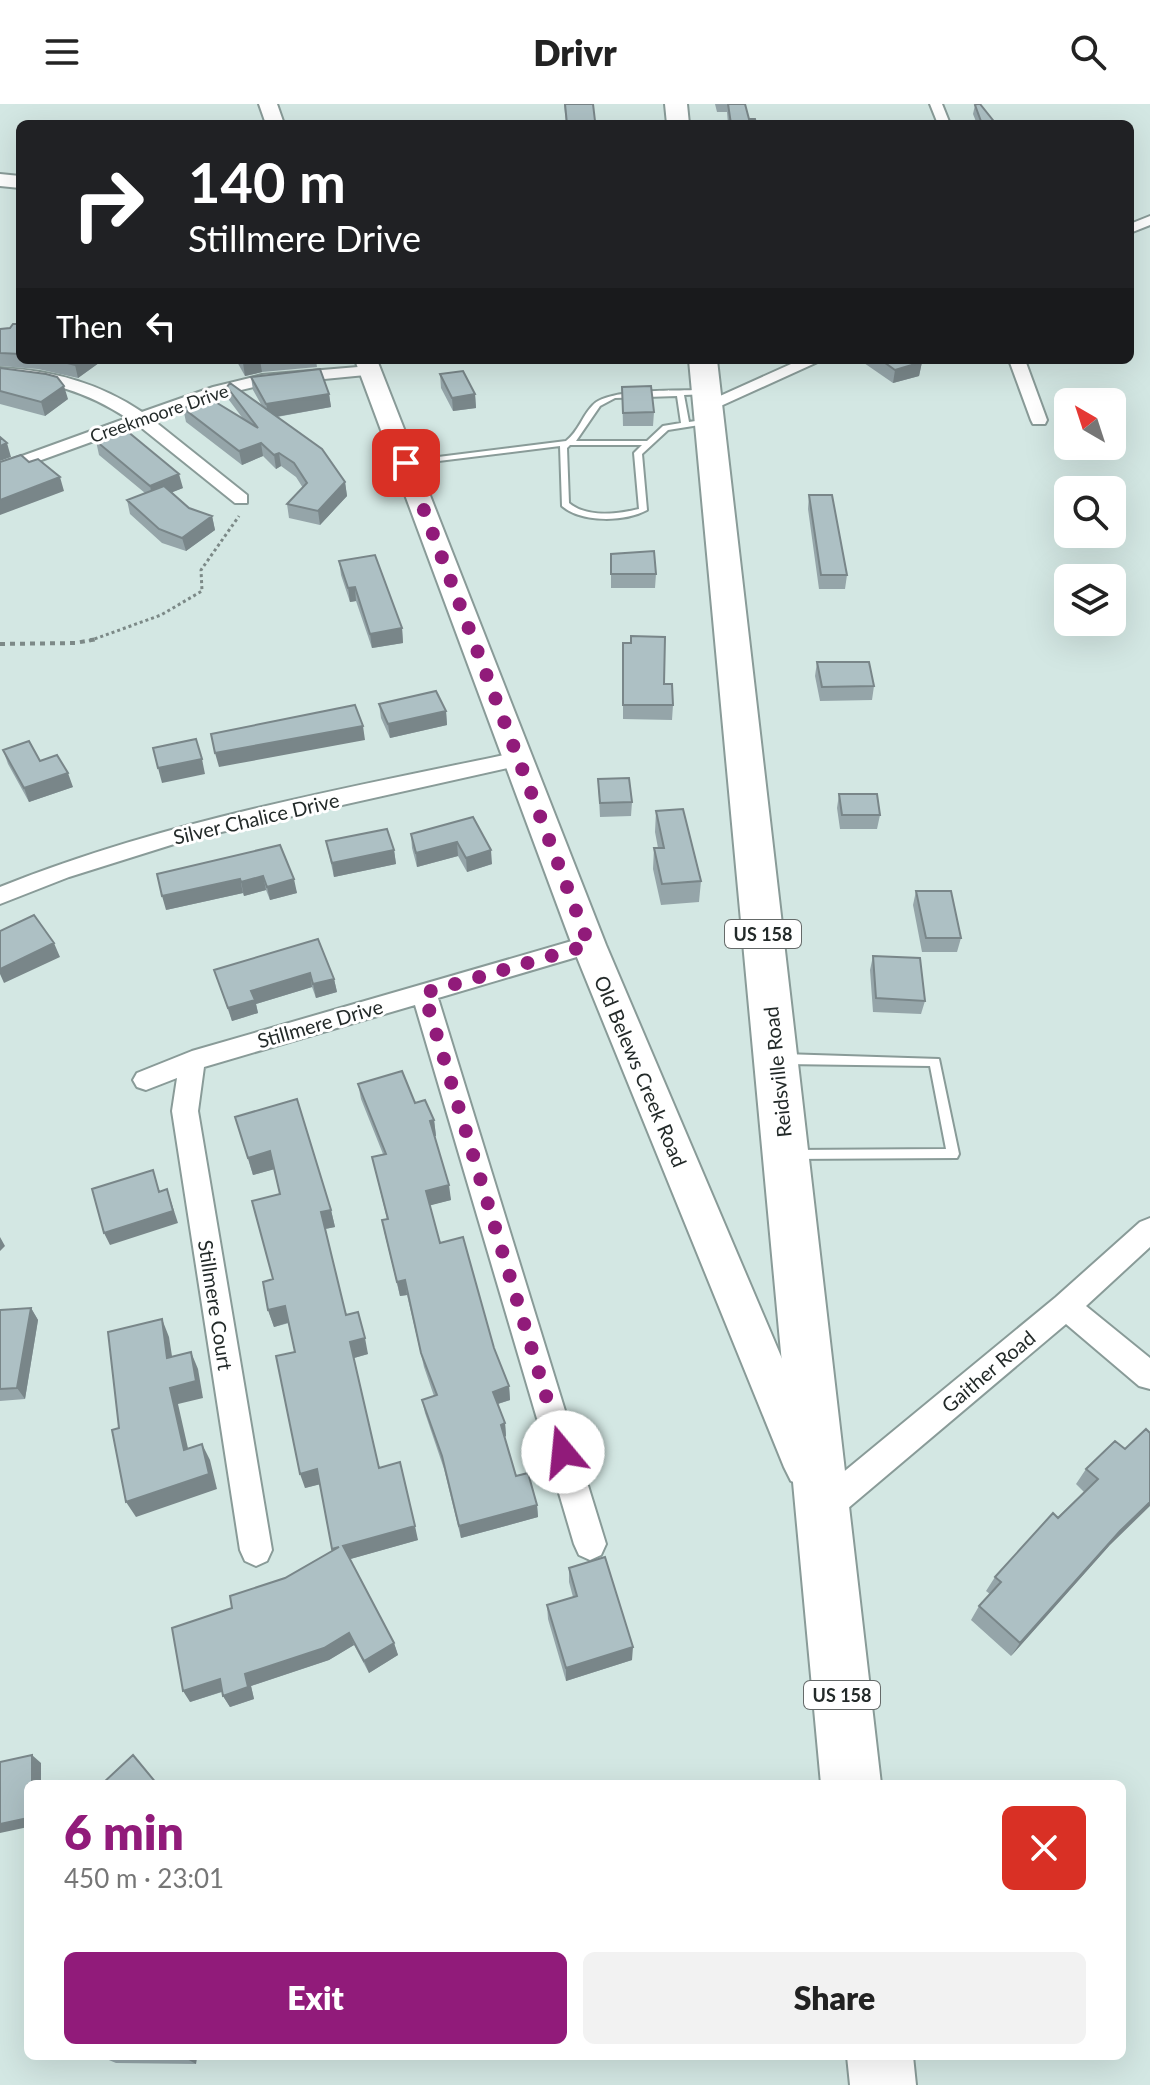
<!DOCTYPE html>
<meta charset="utf-8">
<style>
body{margin:0;font-family:Lato,sans-serif;background:#f2f2f2;color:#222;height:100vh;display:flex;flex-direction:column;font-size:30px;white-space:nowrap}
*{box-sizing:border-box;margin:0}
p{font-size:26px;color:#767676}
.icon{flex:none;width:44px;height:44px;fill:none;stroke:currentColor;stroke-width:2;stroke-linecap:round;stroke-linejoin:round}
.map{position:relative;flex:1;overflow:hidden}
.details{position:absolute;left:24px;top:1676px;width:1102px;height:280px;display:flex;flex-direction:column;background:#fff;border-radius:12px;box-shadow:0 8px 32px #0002}
.details>*{flex:none}
.banner{position:absolute;left:16px;top:16px;width:1118px;height:244px;border-radius:12px;box-shadow:0 8px 32px #0002;background:#202124;color:#fff;overflow:hidden}
.needle{width:52px;rotate:321deg}
.controls{position:absolute;left:1054px;top:284px;display:grid;gap:16px}
.controls a{display:grid;place-items:center;width:72px;height:72px;border-radius:12px;background:#fff;box-shadow:0 8px 32px #0002;font-size:40px}
.pin{position:absolute;display:grid;place-items:center;width:68px;height:68px;color:#fff;margin:-34px;border-radius:16px;box-shadow:0 4px 12px #0006}
.me{position:absolute;width:88px;margin:-44px;rotate:343deg;stroke-linejoin:round;filter:drop-shadow(0 0 6px #0008)}
.turn{display:flex;align-items:center;gap:28px;height:168px;padding:0 40px;font-size:36px}
.turn .icon{width:104px;height:104px;stroke-width:2.5}
.turn b{display:block;font-size:56px;line-height:68px}
.then{display:flex;align-items:center;height:76px;padding:0 40px;background:#0003;gap:16px;font-size:30px}
.round{display:grid;place-items:center;flex:none;width:84px;height:84px;border-radius:12px;background:#f2f2f2}
.overview{display:flex;align-items:center;justify-content:space-between;height:136px;padding:0 40px}
h1{font-size:48px;font-weight:800;line-height:60px;color:#911b7a}
.action{display:flex;gap:16px;margin-top:auto;padding:16px 40px}
.action a{flex:1;height:92px;border-radius:12px;background:#911b7a;color:#fff;font-size:32px;font-weight:800;line-height:92px;text-align:center}
.action a+a{background:#f2f2f2;color:#222}
header{display:flex;justify-content:space-between;align-items:center;height:104px;padding:0 40px;background:#fff;font-size:36px;font-weight:800}
.map>svg:first-child{display:block}
.lines{fill:none;stroke-linecap:round;stroke-linejoin:round}
.lane-casing{stroke:#899b98;stroke-width:4}
.street-casing{stroke:#899b98;stroke-width:4}
.secondary-casing{stroke:#899b98;stroke-width:4}
.highway-casing{stroke:#899b98;stroke-width:4}
.path-far1{stroke:#7c8987;stroke-width:3;stroke-dasharray:3 3;stroke-linecap:butt}
.path{stroke:#7c8987;stroke-width:4;stroke-dasharray:5 5;stroke-linecap:butt}
.lane{fill:#fff;fill-rule:evenodd}
.street{fill:#fff;fill-rule:evenodd}
.secondary{fill:#fff;fill-rule:evenodd}
.highway{fill:#fff;fill-rule:evenodd}
.wall{fill:#95a5a9}
.shaded-wall{fill:#798689}
.building{fill:#adc0c4;stroke:#798689;stroke-width:2}
.route{stroke:#911b7a;stroke-width:14;stroke-dasharray:0 25.2}
.labels{text-anchor:middle;dominant-baseline:central;stroke-width:6;stroke-linejoin:round;paint-order:stroke}
.far-street-label{font-size:18px;fill:#232a29;stroke:#fff}
.shield{fill:#fff;stroke:#656a69;stroke-width:2}
.shield-label{font-size:18px;font-weight:bold;fill:#232a29}
.street-label{font-size:20px;fill:#232a29;stroke:#fff}
</style>
<header><svg class="icon" aria-label="menu" viewBox="0 0 24 24"><path d="M4 6h16M4 12h16M4 18h16"/></svg>Drivr<svg class="icon" aria-label="search" viewBox="0 0 24 24"><circle cx="10" cy="10" r="6"/><path d="M15 15l6 6"/></svg></header>
<div class="map">
<svg width="1150" height="1981" viewBox="0 0 1150 1981">
<rect width="100%" height="100%" fill="#d3e7e3"/>
<g class="lines">
<defs>
<path id="lane" d="M706,286L710,288L709,290L684,291L689,318L709,315L713,317L712,319L668,326L642,350L647,406C625,418 582,419 562,402L560,342L406,361L402,359L406,357L566,337C579,327 582,312 593,301C608,284 682,287 706,286ZM677,292L681,319L663,322L647,337H576L600,302L615,294ZM570,341H642L634,349L639,405C618,410 587,414 569,399L567,344Z
M783,950L939,955L959,1050L957,1054L788,1055L786,1051L788,1047L792,1046L946,1045L930,962L783,960L777,955Z"/>
<path id="street" d="M930,0H942L950,20H938Z
M1150,112V121L1130,129V120Z
M800,256H822L714,305H702L700,301Z
M1009,256H1025L1047,316L1045,320H1033L1031,316Z
M370,262L378,267L376,270L262,281L224,290L153,316L247,391V399H235L138,321L0,371V360L127,314C87,288 48,276 0,274V264C52,266 99,279 142,308L213,283L262,271Z
M518,648L526,650L529,655L526,660L190,735L69,773L0,800V783C167,716 343,685 518,648Z
M589,832L597,835L601,841L597,847L438,894L606,1440L601,1451L590,1456L579,1451L574,1440L415,901L204,963L198,1007L272,1446L267,1457L256,1462L245,1457L240,1446L172,1007L177,974L146,986L137,983L133,976L137,969L192,947Z
M1150,1114V1143L1086,1202L1150,1254V1285L1139,1282L1066,1220L834,1416L823,1420L812,1416L807,1405L812,1394L1056,1193L1140,1118Z"/>
<path id="secondary" d="M259,0H277L284,20H266Z
M0,70L20,72V84L0,82Z
M355,256H377L606,841L828,1363L821,1377L806,1383L791,1377L784,1363L572,841Z"/>
<path id="highway" d="M665,0H687L689,20H667Z
M689,256H717L881,1680H821Z
M847,1952H913L916,1981H850Z"/>
</defs>
<use href="#lane" class="lane-casing"/>
<use href="#street" class="street-casing"/>
<use href="#secondary" class="secondary-casing"/>
<use href="#highway" class="highway-casing"/>
<path class="path-far1" d="M89,537L161,511L202,487L201,466L239,412"/>
<path class="path" d="M0,540L75,539L97,535"/>
<use href="#lane" class="lane"/>
<use href="#street" class="street"/>
<use href="#secondary" class="secondary"/>
<use href="#highway" class="highway"/>
</g>
<path class="wall" d="M564,0H593L595,20H566Z
M715,0H745L749,15L756,20H728L727,8H717Z
M975,1L996,20H977L973,10Z
M20,220V256H103L78,274L38,265L0,262V225L10,224Z
M236,256H316L317,263L262,268L245,272Z
M864,256H918L922,258L919,272L893,279L864,259Z
M0,264L68,295L45,312L0,300Z
M440,270L475,290L476,304L453,307L441,284Z
M251,273L329,290L331,303L277,313L345,378L347,392L320,421L289,414L287,400L303,384L296,373L281,362L276,365L263,352L242,361L186,318L183,304L244,316L229,296L227,283L262,302L253,286Z
M622,283L654,308L653,322H623Z
M96,337L183,384L172,388L189,404L212,412L215,426L186,447L162,439L130,410L127,396L145,389L99,351Z
M809,391L847,471L845,485H819L808,405Z
M611,450L656,470L655,484H611Z
M339,457L402,524L403,539L372,544L356,497L350,498L341,471Z
M623,539L664,580L673,601L672,616L623,615Z
M817,558L874,582L872,596L820,597L815,572Z
M379,600L446,607L447,621L390,634L381,614Z
M3,646L40,657L73,683L29,698L8,660Z
M598,675L632,698L631,712L600,713Z
M839,690L880,711L877,725H840L837,704Z
M656,707L701,777L699,798L661,801L653,765L654,744H658L655,728Z
M473,713L492,760L467,768L458,752L417,763L412,744L411,730Z
M326,737L394,746L396,760L334,773Z
M280,741L297,789L270,796L266,786L244,792L243,789L166,806Z
M916,787L961,834L957,848H922L913,801Z
M873,852L925,897L921,910L873,908L870,866Z
M214,866L334,875L337,888L316,894L312,883L256,900L258,909L232,917Z
M358,980L415,999L434,1016L436,1032H435L451,1096L430,1101L440,1139L494,1244L509,1282L510,1296L498,1300L505,1319L506,1332L505,1333L516,1372L537,1401L538,1413L461,1434L444,1365L425,1309L422,1296L434,1292L424,1263L407,1191L400,1192L385,1131L382,1116L387,1115L372,1053L383,1050L361,995Z
M235,1013L331,1106L335,1123L325,1125L346,1211L368,1250L354,1254L379,1364L418,1436L350,1455L394,1539L398,1551L369,1569L354,1541L329,1556L251,1582L254,1595L230,1603L223,1592L222,1588L190,1598L232,1504L333,1447L320,1380L305,1384L295,1248L289,1219L274,1223L268,1206L273,1175L280,1090L274,1065L253,1071Z
M31,1204L38,1216L25,1295L0,1297V1206Z
M1115,1337L1109,1442L1011,1552L971,1516L979,1502L990,1490L986,1487L995,1473L1084,1388L1076,1380L1086,1365Z
M569,1464L632,1556L566,1577L548,1515L547,1501L573,1493L569,1478Z
M197,1952L196,1960L116,1959L104,1954Z"/>
<path class="shaded-wall" d="M81,256H103L78,274L75,261Z
M254,256H260L262,268L245,272L243,259Z
M922,258L919,272L893,279L895,266Z
M64,282L68,295L45,312L41,298Z
M329,290L331,303L269,314L266,300Z
M475,290L476,304L453,307L452,294Z
M7,339L11,353L0,357V342Z
M261,339L263,352L242,361L239,347Z
M279,349L281,362L276,365L274,351Z
M179,370L183,384L153,396L150,382Z
M60,373L64,387L0,411V396Z
M345,378L347,392L320,421L318,407Z
M212,412L215,426L186,447L182,434Z
M355,483L356,497L350,498L348,484Z
M402,524L403,539L372,544L370,530Z
M446,607L447,621L390,634L388,620Z
M363,622L365,636L219,663L215,649Z
M202,655L205,670L162,679L158,664Z
M68,669L73,683L29,698L24,684Z
M457,738L458,752L417,763L416,749Z
M394,746L396,760L334,773L332,759Z
M491,746L492,760L467,768L466,754Z
M263,772L266,786L244,792L241,778Z
M240,775L243,789L166,806L162,792Z
M294,775L297,789L270,796L267,783Z
M54,839L60,853L4,879L0,870V865Z
M310,869L312,883L256,900L258,909L232,917L228,904L251,887Z
M334,875L337,888L316,894L313,880Z
M434,1016L436,1032L432,1033L430,1017Z
M270,1047L275,1065L253,1071L248,1054Z
M449,1081L451,1096L428,1102L426,1087Z
M167,1085L178,1119L110,1141L104,1129Z
M331,1106L335,1123L325,1125L321,1108Z
M0,1133L5,1142L0,1147Z
M405,1176L407,1191L400,1192L397,1178Z
M285,1202L290,1218L274,1223L268,1206Z
M31,1204L38,1216L25,1295L17,1284Z
M162,1215L169,1233L175,1271L167,1254Z
M365,1234L368,1250L354,1254L350,1238Z
M191,1248L198,1265L203,1294L178,1300L192,1362L184,1346L170,1284Z
M509,1282L510,1296L494,1301L493,1288Z
M505,1319L506,1332L502,1334L501,1321Z
M202,1340L210,1356L217,1385L136,1413L126,1398Z
M317,1365L321,1380L305,1384L300,1370Z
M1150,1398V1402L1109,1442L1011,1552L1020,1539L1120,1427Z
M537,1401L538,1413L461,1434L459,1422Z
M415,1422L418,1436L347,1456L343,1442Z
M349,1529L354,1541L329,1556L251,1582L254,1595L230,1603L223,1592L245,1570Z
M394,1539L398,1551L369,1569L364,1557Z
M633,1543L632,1556L566,1577V1564Z
M220,1575L227,1586L190,1598L183,1587Z
M32,1651L41,1659V1680H32Z
M28,1714V1723L0,1729V1720Z
M187,1952H197L196,1960L187,1955Z"/>
<path class="building" d="M565,0H593L595,17H579L580,20H567Z
M728,0H745L749,15H755L756,20H731Z
M977,0H980L996,20H982L975,1Z
M13,220H20V250L0,249V225L10,224Z
M55,256H81L75,261Z
M881,256H918L922,258L895,266Z
M0,264L46,270L57,273L64,282L41,298L0,287Z
M320,265L329,290L266,300L251,273Z
M463,267L475,290L452,294L440,270Z
M230,279L322,345L345,378L318,407L287,400L307,379L294,359L279,349L274,351L261,339L239,347L183,304L209,294L258,324L227,283Z
M651,282L654,308L623,309L622,283Z
M127,327L179,370L150,382L96,337Z
M0,333L7,339L0,342Z
M21,351L29,358L38,355L60,373L0,396V358Z
M164,382L189,404L212,412L182,434L159,425L127,396Z
M809,391H832L847,471H821Z
M654,447L656,470H611V450Z
M375,451L402,524L370,530L355,483L348,484L339,457Z
M631,532L665,533L664,580H672L673,601H623V539H631Z
M817,558H869L874,582L822,583Z
M436,587L446,607L388,620L379,600Z
M355,601L363,622L215,649L211,630Z
M196,635L202,655L158,664L153,644Z
M29,637L40,657L57,651L68,669L24,684L3,646Z
M629,674L632,698L600,699L598,675Z
M839,690H877L880,711H842Z
M683,705L701,777L662,780L654,744H664L656,707Z
M473,713L491,746L466,754L457,738L416,749L411,730Z
M387,725L394,746L332,759L326,737Z
M280,741L294,775L267,783L263,772L241,778L240,775L162,792L157,770Z
M916,787H951L961,834H926Z
M34,811L54,839L0,865V827Z
M318,835L334,875L313,880L310,869L251,887L255,896L228,904L214,866Z
M873,852L920,854L925,897L876,894Z
M402,967L415,999L425,996L434,1016L430,1017L449,1081L426,1087L440,1139L463,1133L494,1244L509,1282L493,1288L505,1319L501,1321L516,1372L528,1369L537,1401L459,1422L442,1352L422,1296L437,1291L421,1249L405,1176L397,1178L382,1116L388,1115L372,1053L386,1050L358,980Z
M297,995L331,1106L321,1108L346,1211L358,1208L365,1234L350,1238L379,1364L400,1358L415,1422L343,1442L394,1539L364,1557L349,1529L324,1544L245,1570L248,1583L223,1592L220,1575L183,1587L172,1524L232,1504L230,1492L285,1474L339,1443L332,1445L317,1365L300,1370L276,1252L295,1248L285,1202L268,1206L263,1178L273,1175L252,1097L280,1090L270,1047L248,1054L235,1013Z
M153,1066L159,1088L167,1085L173,1107L104,1129L92,1085Z
M31,1204L17,1284L0,1285V1206Z
M162,1215L167,1254L191,1248L196,1277L170,1284L184,1346L202,1340L209,1370L126,1398L112,1326L119,1324L108,1228Z
M1146,1325L1150,1329V1398L1120,1427L1020,1539L979,1502L1001,1478L995,1473L1053,1409L1058,1414L1098,1375L1086,1365L1115,1337L1125,1345Z
M605,1453L633,1543L566,1564L547,1501L577,1492L569,1464Z
M32,1651V1680H28V1714L0,1720V1658Z
M133,1651L157,1680H102Z
M104,1952H187V1955L104,1954Z"/>
<g class="lines">
<path class="route" d="M406,359L589,841L424,889L563,1348"/>
</g>
<g class="labels">
<g class="far-street-label">
<text transform="translate(159 309) rotate(-19)">Creekmoore Drive</text>
</g>
<g class="shield">
<rect x="725" y="816" width="76" height="28" rx="6"/>
<rect x="804" y="1577" width="76" height="28" rx="6"/>
</g>
<g class="shield-label">
<text x="763" y="830">US 158</text>
<text x="842" y="1591">US 158</text>
</g>
<g class="street-label">
<text transform="translate(256 714) rotate(-13)">Silver Chalice Drive</text>
<text transform="translate(320 919) rotate(-16)">Stillmere Drive</text>
<text transform="translate(641 967) rotate(67)">Old Belews Creek Road</text>
<text transform="translate(777 968) rotate(-96)">Reidsville Road</text>
<text transform="translate(216 1201) rotate(81)">Stillmere Court</text>
<text transform="translate(988 1267) rotate(-40)">Gaither Road</text>
</g>
</g>
</svg>
<div class="controls">
<a><svg class="needle" viewBox="-14 -14 28 28"><path d="M0-13l5 13h-10z" fill="#e53935"/><path d="M0 13l5-13h-10z" fill="#767676"/></svg></a>
<a><svg class="icon" aria-label="search" viewBox="0 0 24 24"><circle cx="10" cy="10" r="6"/><path d="M15 15l6 6"/></svg></a>
<a><svg class="icon" aria-label="layers" viewBox="0 0 24 24"><path d="M12 4l9 5-9 5-9-5zM3 14l9 5 9-5"/></svg></a>
</div>
<div class="pin" style="left:406px;top:359px;background:#d93025"><svg class="icon" aria-label="arrive" viewBox="0 0 24 24"><path d="M6 21V4h12l-3 4 3 4H6"/></svg></div>
<svg class="me" style="left:563px;top:1348px" viewBox="-20 -20 40 40"><circle r="19" fill="#fff"/><path d="M0-13L10 11 0 6-10 11z" fill="#911b7a"/></svg>
<div class="banner">
<div class="turn"><svg class="icon" aria-label="right" viewBox="0 0 24 24"><path d="M7 20v-9h11M14 6l5 5-5 5"/></svg><div><b>140 m</b>Stillmere Drive</div></div>
<div class="then">Then<svg class="icon" aria-label="left" viewBox="0 0 24 24"><path d="M17 20v-9H6M10 6l-5 5 5 5"/></svg></div>
</div>
<section class="details">
<div class="overview"><div><h1>6 min</h1><p>450 m · 23:01</p></div><a class="round" style="background:#d93025;color:#fff"><svg class="icon" aria-label="close" viewBox="0 0 24 24"><path d="M6 6l12 12M18 6L6 18"/></svg></a></div>
<div class="action"><a>Exit</a><a>Share</a></div>
</section>
</div>
